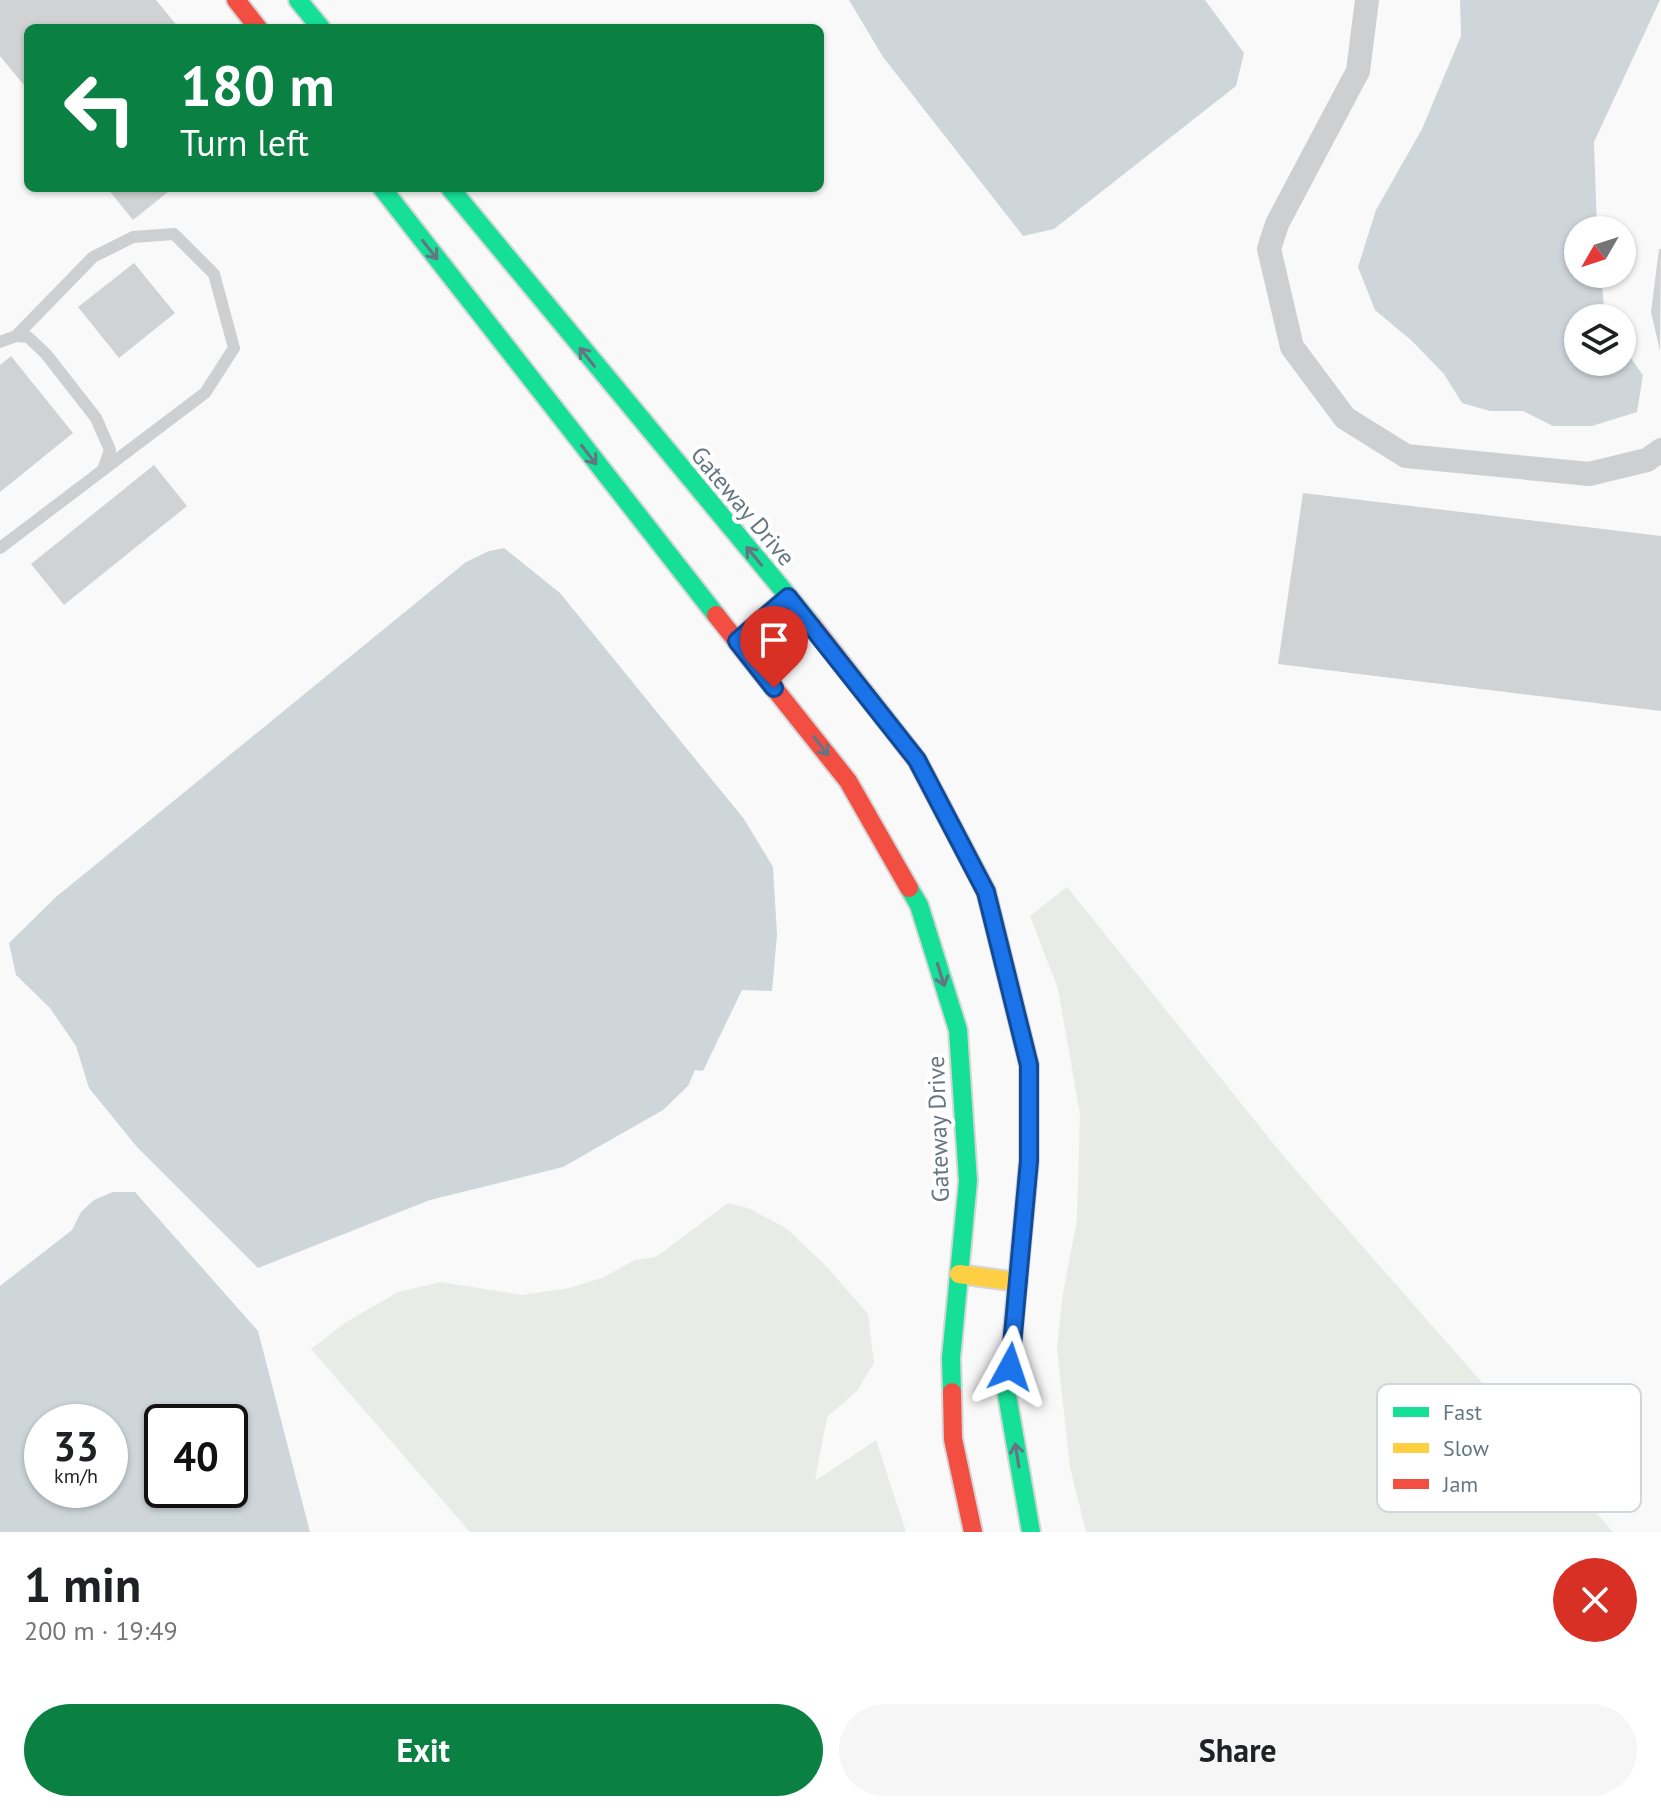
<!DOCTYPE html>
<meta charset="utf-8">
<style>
body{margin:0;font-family:"PT Sans",sans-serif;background:#f6f6f6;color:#202124;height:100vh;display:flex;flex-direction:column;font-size:30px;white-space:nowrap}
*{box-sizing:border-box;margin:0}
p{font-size:26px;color:#757577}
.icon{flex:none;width:44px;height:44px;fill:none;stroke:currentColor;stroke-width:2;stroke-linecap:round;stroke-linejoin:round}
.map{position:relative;height:1532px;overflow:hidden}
.side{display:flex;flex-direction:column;background:#fff;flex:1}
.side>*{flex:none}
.banner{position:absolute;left:24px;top:24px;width:800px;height:168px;border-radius:12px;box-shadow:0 2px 6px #0004;background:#0b8043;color:#fff;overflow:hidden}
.needle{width:52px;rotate:231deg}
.tools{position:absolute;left:1564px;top:216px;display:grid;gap:16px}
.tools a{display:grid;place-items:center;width:72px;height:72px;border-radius:50%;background:#fff;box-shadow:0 2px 6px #0004;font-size:40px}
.speed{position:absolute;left:24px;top:1404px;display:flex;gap:16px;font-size:40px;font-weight:700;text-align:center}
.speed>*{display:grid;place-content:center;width:104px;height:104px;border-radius:50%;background:#fff;box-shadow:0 2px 6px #0004;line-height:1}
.speed small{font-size:20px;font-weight:400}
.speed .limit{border:4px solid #111;border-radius:12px;background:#fff;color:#111}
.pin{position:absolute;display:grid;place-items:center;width:68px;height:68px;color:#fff;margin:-82px -34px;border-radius:50% 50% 50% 0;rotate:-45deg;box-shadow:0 0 8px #0007}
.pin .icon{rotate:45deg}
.me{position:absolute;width:88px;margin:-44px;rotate:5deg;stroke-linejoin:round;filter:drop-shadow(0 0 6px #0008)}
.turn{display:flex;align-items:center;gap:28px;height:168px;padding:0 24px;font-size:36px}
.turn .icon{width:104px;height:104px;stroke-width:2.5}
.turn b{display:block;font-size:56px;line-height:68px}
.round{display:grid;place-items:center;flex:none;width:84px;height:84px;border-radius:42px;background:#f6f6f6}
.overview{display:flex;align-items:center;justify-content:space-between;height:136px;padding:0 24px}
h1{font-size:48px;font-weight:700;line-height:60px}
.cta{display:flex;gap:16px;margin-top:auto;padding:16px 24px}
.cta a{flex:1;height:92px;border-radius:48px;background:#0b8043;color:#fff;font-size:32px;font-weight:700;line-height:92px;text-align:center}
.cta a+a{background:#f6f6f6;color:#202124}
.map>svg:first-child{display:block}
.green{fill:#e8ebe6}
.water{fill:#ced6d9;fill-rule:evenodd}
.building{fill:#d0d2d3}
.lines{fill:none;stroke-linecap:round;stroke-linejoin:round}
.fast-casing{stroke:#d5d6d7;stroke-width:22}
.slow-casing{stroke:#d5d6d7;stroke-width:22}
.jam-casing{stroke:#d5d6d7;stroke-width:22}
.lane{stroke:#cecfd0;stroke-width:12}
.street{stroke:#cecfd0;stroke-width:24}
.fast{stroke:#16e098;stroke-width:18}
.slow{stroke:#ffcf43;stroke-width:18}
.jam{stroke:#f24e42;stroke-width:18}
.oneway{stroke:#657683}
.route-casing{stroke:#114b97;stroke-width:20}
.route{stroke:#1a73e8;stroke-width:14}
.labels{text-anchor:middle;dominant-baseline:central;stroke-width:8;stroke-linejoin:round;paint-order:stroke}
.street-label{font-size:24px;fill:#657683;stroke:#fff}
.key{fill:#fff;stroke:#d1d6da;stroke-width:2}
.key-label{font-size:22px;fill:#657683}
</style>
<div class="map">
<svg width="1661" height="1532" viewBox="0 0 1661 1532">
<rect width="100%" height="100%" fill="#f9f9f9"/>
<path class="green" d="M1067,887L1285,1158L1613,1532H1086L1070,1467L1057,1348L1063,1293L1077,1220L1080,1114L1058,989L1030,916Z
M728,1203L748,1208L786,1228L826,1266L868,1314L874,1363L857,1391L827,1417L815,1481L876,1440L906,1532H470L311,1349L345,1323L398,1292L441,1282L522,1295L569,1288L602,1278L635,1260L656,1257Z"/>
<path class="water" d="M849,0H1205L1244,53L1236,86L1054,229L1023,236L883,57Z
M1460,0H1660L1594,142L1597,230H1578V274H1601L1605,318H1578V362H1622V346L1643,375L1637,412L1592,426H1553L1523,411H1490L1462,403L1444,374L1412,341L1375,310L1358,267L1376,210L1422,129L1461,36Z
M504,548L560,593L744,819L773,867L777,935L772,991L742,990L703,1071L695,1070L688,1086L663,1110L563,1167L430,1200L258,1268L137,1147L89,1088L76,1046L50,1008L16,975L9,943L56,897L466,562L489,551Z
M113,1192H135L258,1331L310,1532H0V1286L72,1230L81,1212L94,1200ZM42,1422H110V1490H42ZM162,1422H230V1490H162Z"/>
<path class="building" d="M0,0H156L179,28H28V90L0,56Z
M107,188H173L133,220Z
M1659,249H1661L1660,351L1651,312Z
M134,263L175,313L119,358L78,307Z
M11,356L73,433L0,492V365Z
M154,465L187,506L64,605L31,564Z
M1303,493L1661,536V711L1278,664Z"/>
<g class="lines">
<defs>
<path id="fast" d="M298,0L321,28
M382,188L716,615
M450,188L812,625
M909,888L919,905L958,1030L968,1181L951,1358L952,1392
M986,891L1029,1065V1161L1007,1395L1031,1532"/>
<path id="slow" d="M737,641L788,597
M959,1274L1018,1282"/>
<path id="jam" d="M236,0L258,28
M716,615L848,781L909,888
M812,625L917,760L986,891
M952,1392L953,1439L973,1532"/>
</defs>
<use href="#fast" class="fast-casing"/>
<use href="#slow" class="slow-casing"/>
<use href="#jam" class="jam-casing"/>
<path class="lane" d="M16,336L93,257L133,237L174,234L214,274L234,348L205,393L103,470
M0,342L16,336L28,337L46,354L96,418L110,450L103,470L0,548"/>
<path class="street" d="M1367,0L1358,71L1277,224L1269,249L1292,347L1345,418L1406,456L1589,474L1647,460L1661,450"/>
<use href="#fast" class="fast"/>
<use href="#slow" class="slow"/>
<use href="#jam" class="jam"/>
</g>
<defs><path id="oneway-shaft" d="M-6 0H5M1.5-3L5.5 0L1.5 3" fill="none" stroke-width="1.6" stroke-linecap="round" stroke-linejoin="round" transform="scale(2)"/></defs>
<g class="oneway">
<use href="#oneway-shaft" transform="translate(430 250) rotate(52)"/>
<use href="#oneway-shaft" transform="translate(587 357) rotate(-129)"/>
<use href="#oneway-shaft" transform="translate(589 455) rotate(52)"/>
<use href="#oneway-shaft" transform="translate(754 556) rotate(-130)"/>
<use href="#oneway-shaft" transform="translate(821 746) rotate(52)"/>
<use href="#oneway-shaft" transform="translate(941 975) rotate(73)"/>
<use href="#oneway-shaft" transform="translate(1017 1455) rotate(-99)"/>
</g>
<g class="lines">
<defs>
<path id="route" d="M774,688L737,641L788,597L917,760L986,892L1029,1065V1161L1010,1367"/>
</defs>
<use href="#route" class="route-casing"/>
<use href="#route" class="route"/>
</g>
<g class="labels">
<g class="street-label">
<text transform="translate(743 506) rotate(50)">Gateway Drive</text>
<text transform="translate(938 1129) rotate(-92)">Gateway Drive</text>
</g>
</g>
<rect x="1377" y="1384" width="264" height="128" rx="12" class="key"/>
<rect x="1393" y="1407" width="36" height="10" fill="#16e098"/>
<rect x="1393" y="1443" width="36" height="10" fill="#ffcf43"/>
<rect x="1393" y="1479" width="36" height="10" fill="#f24e42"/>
<g class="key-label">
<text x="1443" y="1420">Fast</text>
<text x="1443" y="1456">Slow</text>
<text x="1443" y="1492">Jam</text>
</g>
</svg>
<div class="tools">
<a><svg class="needle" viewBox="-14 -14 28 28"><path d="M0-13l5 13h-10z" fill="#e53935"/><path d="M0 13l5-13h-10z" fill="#757577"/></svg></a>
<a><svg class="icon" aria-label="layers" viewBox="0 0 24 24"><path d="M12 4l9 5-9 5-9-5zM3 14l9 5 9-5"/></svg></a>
</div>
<div class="speed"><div>33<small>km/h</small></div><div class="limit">40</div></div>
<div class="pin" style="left:774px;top:688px;background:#d93025"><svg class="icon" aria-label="arrive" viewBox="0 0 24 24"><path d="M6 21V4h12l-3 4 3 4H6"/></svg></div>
<svg class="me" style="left:1010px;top:1367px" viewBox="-20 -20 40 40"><path d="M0-17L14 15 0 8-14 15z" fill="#1a73e8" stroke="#fff" stroke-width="4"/></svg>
<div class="banner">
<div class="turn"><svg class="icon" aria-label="left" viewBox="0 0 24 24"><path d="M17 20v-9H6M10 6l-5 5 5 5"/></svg><div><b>180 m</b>Turn left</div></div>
</div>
</div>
<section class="side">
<div class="overview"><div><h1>1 min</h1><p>200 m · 19:49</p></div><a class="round" style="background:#d93025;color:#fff"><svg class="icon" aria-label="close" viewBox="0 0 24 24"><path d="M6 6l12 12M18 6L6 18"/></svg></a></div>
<div class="cta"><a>Exit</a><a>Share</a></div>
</section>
